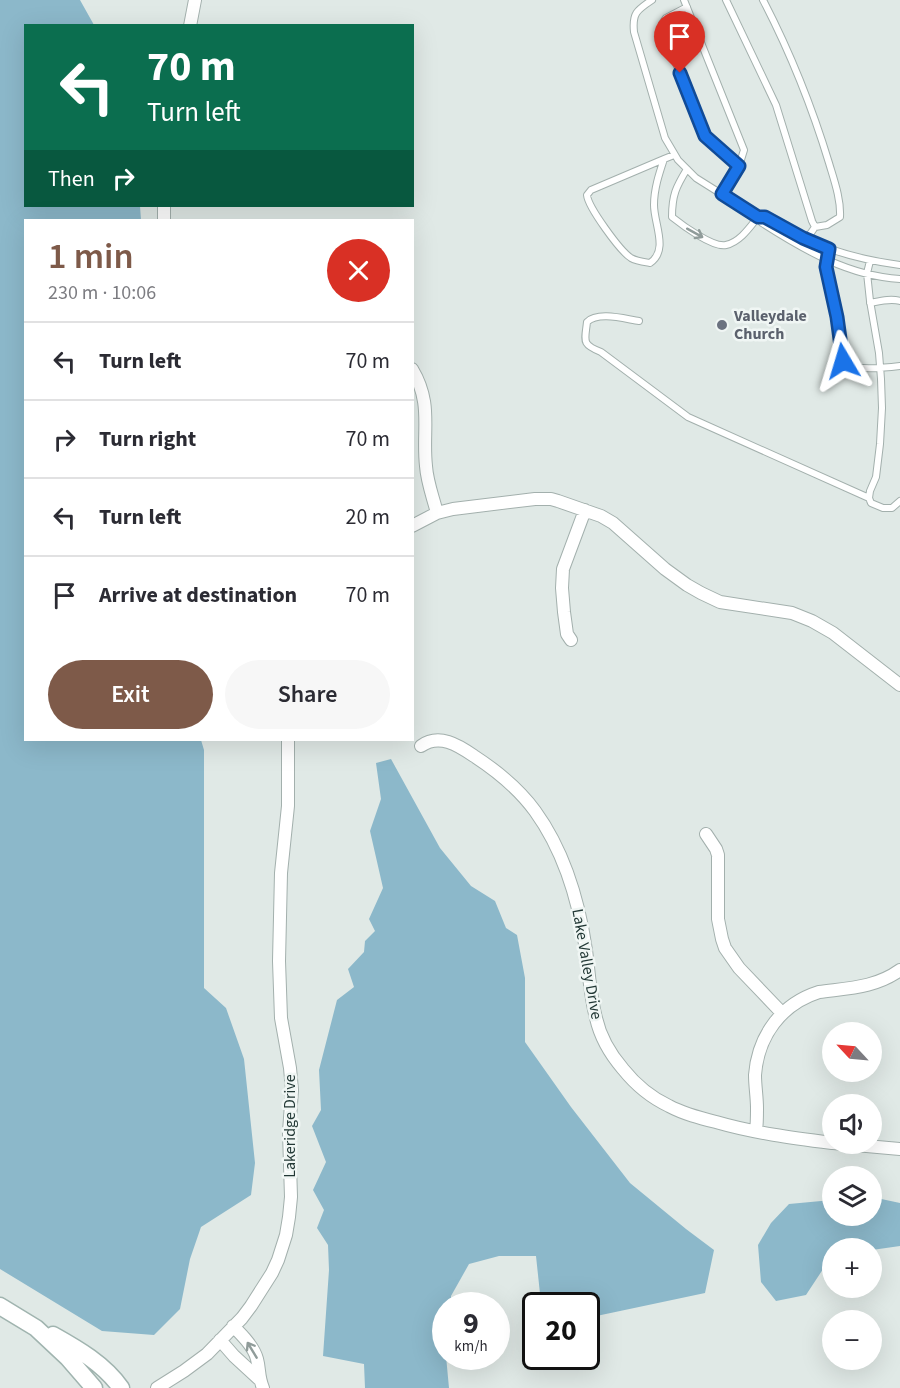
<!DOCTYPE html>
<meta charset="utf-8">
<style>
body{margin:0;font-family:"Source Sans 3",sans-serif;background:#f7f7f7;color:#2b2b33;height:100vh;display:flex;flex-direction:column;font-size:22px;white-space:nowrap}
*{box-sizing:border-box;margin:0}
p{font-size:20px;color:#7c7c81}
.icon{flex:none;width:33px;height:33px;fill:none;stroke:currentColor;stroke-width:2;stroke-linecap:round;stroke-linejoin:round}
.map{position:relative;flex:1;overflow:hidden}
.sheet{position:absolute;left:24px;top:219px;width:390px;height:522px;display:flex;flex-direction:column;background:#fff;border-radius:0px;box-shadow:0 6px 24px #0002}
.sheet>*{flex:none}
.banner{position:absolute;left:24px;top:24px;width:390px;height:183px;border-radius:0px;box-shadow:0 6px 24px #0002;background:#0b6e4f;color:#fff;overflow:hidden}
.needle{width:39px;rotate:296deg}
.buttons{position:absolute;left:822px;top:1022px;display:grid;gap:12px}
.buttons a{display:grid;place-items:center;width:60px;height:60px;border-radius:50%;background:#fff;box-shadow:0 6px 24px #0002;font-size:30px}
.speed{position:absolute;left:432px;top:1292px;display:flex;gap:12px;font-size:30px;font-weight:700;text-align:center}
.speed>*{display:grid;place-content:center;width:78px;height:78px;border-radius:50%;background:#fff;box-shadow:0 6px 24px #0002;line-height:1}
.speed small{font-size:15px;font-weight:400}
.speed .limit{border:3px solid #111;border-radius:9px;background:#fff;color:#111}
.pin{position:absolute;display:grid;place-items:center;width:51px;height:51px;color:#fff;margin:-62px -26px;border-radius:50% 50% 50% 0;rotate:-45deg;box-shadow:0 0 6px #0007}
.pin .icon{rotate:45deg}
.me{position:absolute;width:66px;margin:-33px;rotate:353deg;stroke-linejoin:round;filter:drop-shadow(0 0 4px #0008)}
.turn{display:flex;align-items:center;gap:21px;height:126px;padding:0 24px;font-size:27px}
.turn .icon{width:78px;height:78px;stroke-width:2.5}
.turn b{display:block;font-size:42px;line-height:51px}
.then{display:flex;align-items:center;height:57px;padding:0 24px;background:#0003;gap:12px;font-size:22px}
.round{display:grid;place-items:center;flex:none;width:63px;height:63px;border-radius:32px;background:#f7f7f7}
.head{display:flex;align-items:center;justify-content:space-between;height:102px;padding:0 24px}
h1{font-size:36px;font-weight:600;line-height:45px;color:#7e5a49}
.button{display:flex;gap:12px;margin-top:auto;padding:12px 24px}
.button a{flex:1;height:69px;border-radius:36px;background:#7e5a49;color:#fff;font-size:24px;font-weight:600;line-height:69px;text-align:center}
.button a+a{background:#f7f7f7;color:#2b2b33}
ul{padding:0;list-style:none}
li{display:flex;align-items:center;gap:18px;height:78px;padding:0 24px;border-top:2px solid #e1e1e2}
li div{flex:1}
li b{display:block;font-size:22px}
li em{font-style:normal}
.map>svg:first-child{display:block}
.water{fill:#8cb8ca}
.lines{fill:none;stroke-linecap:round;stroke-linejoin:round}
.lane-casing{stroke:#a3b0ad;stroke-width:8}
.street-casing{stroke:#a3b0ad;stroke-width:14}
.secondary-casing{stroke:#a0b4af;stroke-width:19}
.lane{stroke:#fff;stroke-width:6}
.street{stroke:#fff;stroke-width:12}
.secondary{stroke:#fff;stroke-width:16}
.oneway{stroke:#909c9a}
.route-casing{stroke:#114b97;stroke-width:15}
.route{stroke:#1a73e8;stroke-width:10}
.worship-dot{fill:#6b7280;stroke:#f0f6f4;stroke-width:2}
.labels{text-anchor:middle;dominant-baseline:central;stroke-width:5;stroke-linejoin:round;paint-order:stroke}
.worship-label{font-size:16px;font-weight:bold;fill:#5b616d;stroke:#f0f6f4;text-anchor:start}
.street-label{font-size:16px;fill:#223835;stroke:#f0f6f4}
</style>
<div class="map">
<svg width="900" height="1388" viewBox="0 0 900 1388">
<rect width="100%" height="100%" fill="#e0e9e6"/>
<path class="water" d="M0,0H80L94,25L26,26V206H140L141,220H26V740H201L204,750V988L226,1008L244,1059L255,1163L251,1195L201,1227L190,1259L180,1309L154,1335L102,1331L0,1269Z
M391,759L440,848L471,886L495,901L506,928L517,935L525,978V1042L571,1107L630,1183L686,1229L714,1250L705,1293L587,1318L586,1305H545L541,1303L536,1256H499L469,1264L451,1296V1305H446V1356L449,1388H365L364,1364L323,1356L329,1270L328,1245L317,1228L324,1210L313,1190L326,1162L312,1126L321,1110L319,1070L337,1000L354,987L348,969L364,952L365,941L375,931L369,919L383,888L370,831L381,799L376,763Z
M872,1197L900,1203V1246L872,1250V1248H832V1259L829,1260L806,1295L776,1301L761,1282L758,1245L771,1223L789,1204L832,1200V1215H872Z"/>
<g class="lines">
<defs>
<path id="lane" d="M652,0C637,10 632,13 634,32L665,138L678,160L696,178L758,217
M684,0L744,150L739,166L722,194
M726,0L776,105L812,221L815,227
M763,0C790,52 812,107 829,163C834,180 841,199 840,217L827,225L815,227L806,240
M687,7L666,18L662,24L663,31L705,136L739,166
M664,159C659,174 654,189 654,205C654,224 669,250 650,263C644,262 636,261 631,258C620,251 588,207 587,195L591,190L664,159L674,155
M687,169C676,187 672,195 672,217C682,225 713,248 726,245C740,242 750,227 758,217
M829,249C823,276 833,293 838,318C840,333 841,347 843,361L846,366C864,370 882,368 900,366
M870,261L867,273L870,301L879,353L881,379L882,408L880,444L876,477L870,491L869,498L871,503L883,508H892L900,501
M900,265C847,258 811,245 765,217H758L762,223C804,250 849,276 900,279
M870,303C880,301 891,298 900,301
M639,321C625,319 598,311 587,322C585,341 581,344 601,352L688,417L869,498"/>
<path id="street" d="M190,26L195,0
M164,206V220
M412,369C433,404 422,430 426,466C427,482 433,497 437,513
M412,526L437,513L453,509L535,499H551L558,501L601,516L613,523L665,569L687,585L701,593L720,602L792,613L812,621L833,633L900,685
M571,640L567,634L564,612L562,588L563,569L585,510
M421,746C439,733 458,745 474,756C497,771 519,789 535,811C564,851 579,902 586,950C589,972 590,996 596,1018C600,1036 611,1055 623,1069C635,1084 652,1098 669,1106C684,1114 700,1118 716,1122C754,1133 793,1138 832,1143
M706,834L716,849L718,855V919L722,939L725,948L739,968L782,1013
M756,1131C757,1124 757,1116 757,1108C757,1097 755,1086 755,1075C758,1036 781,1004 819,992C848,988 875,988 900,970
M833,1143L900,1149
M233,1326C242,1335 254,1347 257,1359C260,1370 258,1376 263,1388
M220,1340L234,1356L259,1379
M157,1388L184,1371L207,1354L242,1318L251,1306L272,1273L278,1260L286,1235L289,1217L291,1197L289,1132L292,1090L290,1068L281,1018L279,961L281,873L288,806V740"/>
<path id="secondary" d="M0,1306L36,1328L68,1358L94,1388
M53,1335C78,1349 104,1364 121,1388"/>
</defs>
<use href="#lane" class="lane-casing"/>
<use href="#street" class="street-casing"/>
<use href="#secondary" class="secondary-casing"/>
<use href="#lane" class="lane"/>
<use href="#street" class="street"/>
<use href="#secondary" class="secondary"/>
</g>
<defs><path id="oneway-shaft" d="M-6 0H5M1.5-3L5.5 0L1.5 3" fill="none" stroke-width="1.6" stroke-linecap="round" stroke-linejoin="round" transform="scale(1.5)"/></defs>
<g class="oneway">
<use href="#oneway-shaft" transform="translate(695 233) rotate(29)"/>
<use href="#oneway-shaft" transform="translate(252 1350) rotate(-121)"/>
</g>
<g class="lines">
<defs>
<path id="route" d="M680,73L705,136L739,166L722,194L758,217H765L803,238L829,249L826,267L837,317L843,361"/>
</defs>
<use href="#route" class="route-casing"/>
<use href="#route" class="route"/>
</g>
<circle class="worship-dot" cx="722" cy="325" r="6"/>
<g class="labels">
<g class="worship-label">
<text x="734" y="316">Valleydale<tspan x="734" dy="18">Church</tspan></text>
</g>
<g class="street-label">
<text transform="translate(587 964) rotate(80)">Lake Valley Drive</text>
<text transform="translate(290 1126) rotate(-90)">Lakeridge Drive</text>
</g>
</g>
</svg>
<div class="buttons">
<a><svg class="needle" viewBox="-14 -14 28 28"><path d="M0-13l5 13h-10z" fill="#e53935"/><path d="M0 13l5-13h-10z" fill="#7c7c81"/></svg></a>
<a><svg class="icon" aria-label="sound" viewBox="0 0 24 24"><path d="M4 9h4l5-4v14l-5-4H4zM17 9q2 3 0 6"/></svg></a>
<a><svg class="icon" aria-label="layers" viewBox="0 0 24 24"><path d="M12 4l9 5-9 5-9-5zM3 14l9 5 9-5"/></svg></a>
<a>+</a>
<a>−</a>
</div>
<div class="speed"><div>9<small>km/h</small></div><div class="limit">20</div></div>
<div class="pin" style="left:680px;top:73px;background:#d93025"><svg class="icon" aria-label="arrive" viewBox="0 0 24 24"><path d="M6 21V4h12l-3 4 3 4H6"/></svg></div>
<svg class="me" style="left:843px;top:361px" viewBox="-20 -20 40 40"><path d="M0-17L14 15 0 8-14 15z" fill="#1a73e8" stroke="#fff" stroke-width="4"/></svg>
<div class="banner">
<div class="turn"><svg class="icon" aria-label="left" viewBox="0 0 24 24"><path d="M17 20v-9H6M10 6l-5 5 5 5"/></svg><div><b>70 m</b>Turn left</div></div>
<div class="then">Then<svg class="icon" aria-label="right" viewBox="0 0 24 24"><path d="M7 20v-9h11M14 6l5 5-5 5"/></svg></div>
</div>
<section class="sheet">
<div class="head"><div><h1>1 min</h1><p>230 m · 10:06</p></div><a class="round" style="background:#d93025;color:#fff"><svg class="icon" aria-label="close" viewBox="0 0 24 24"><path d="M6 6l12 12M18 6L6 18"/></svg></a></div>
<ul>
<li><svg class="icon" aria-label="left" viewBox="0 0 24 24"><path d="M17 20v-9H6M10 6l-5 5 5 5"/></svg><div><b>Turn left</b></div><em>70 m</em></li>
<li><svg class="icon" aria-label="right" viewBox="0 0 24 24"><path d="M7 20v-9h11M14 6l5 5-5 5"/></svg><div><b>Turn right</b></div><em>70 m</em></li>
<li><svg class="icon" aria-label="left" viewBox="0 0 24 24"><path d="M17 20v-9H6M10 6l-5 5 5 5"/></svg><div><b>Turn left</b></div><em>20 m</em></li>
<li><svg class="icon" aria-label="arrive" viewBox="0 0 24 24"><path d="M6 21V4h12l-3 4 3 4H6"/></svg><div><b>Arrive at destination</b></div><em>70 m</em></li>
</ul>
<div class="button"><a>Exit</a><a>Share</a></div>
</section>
</div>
